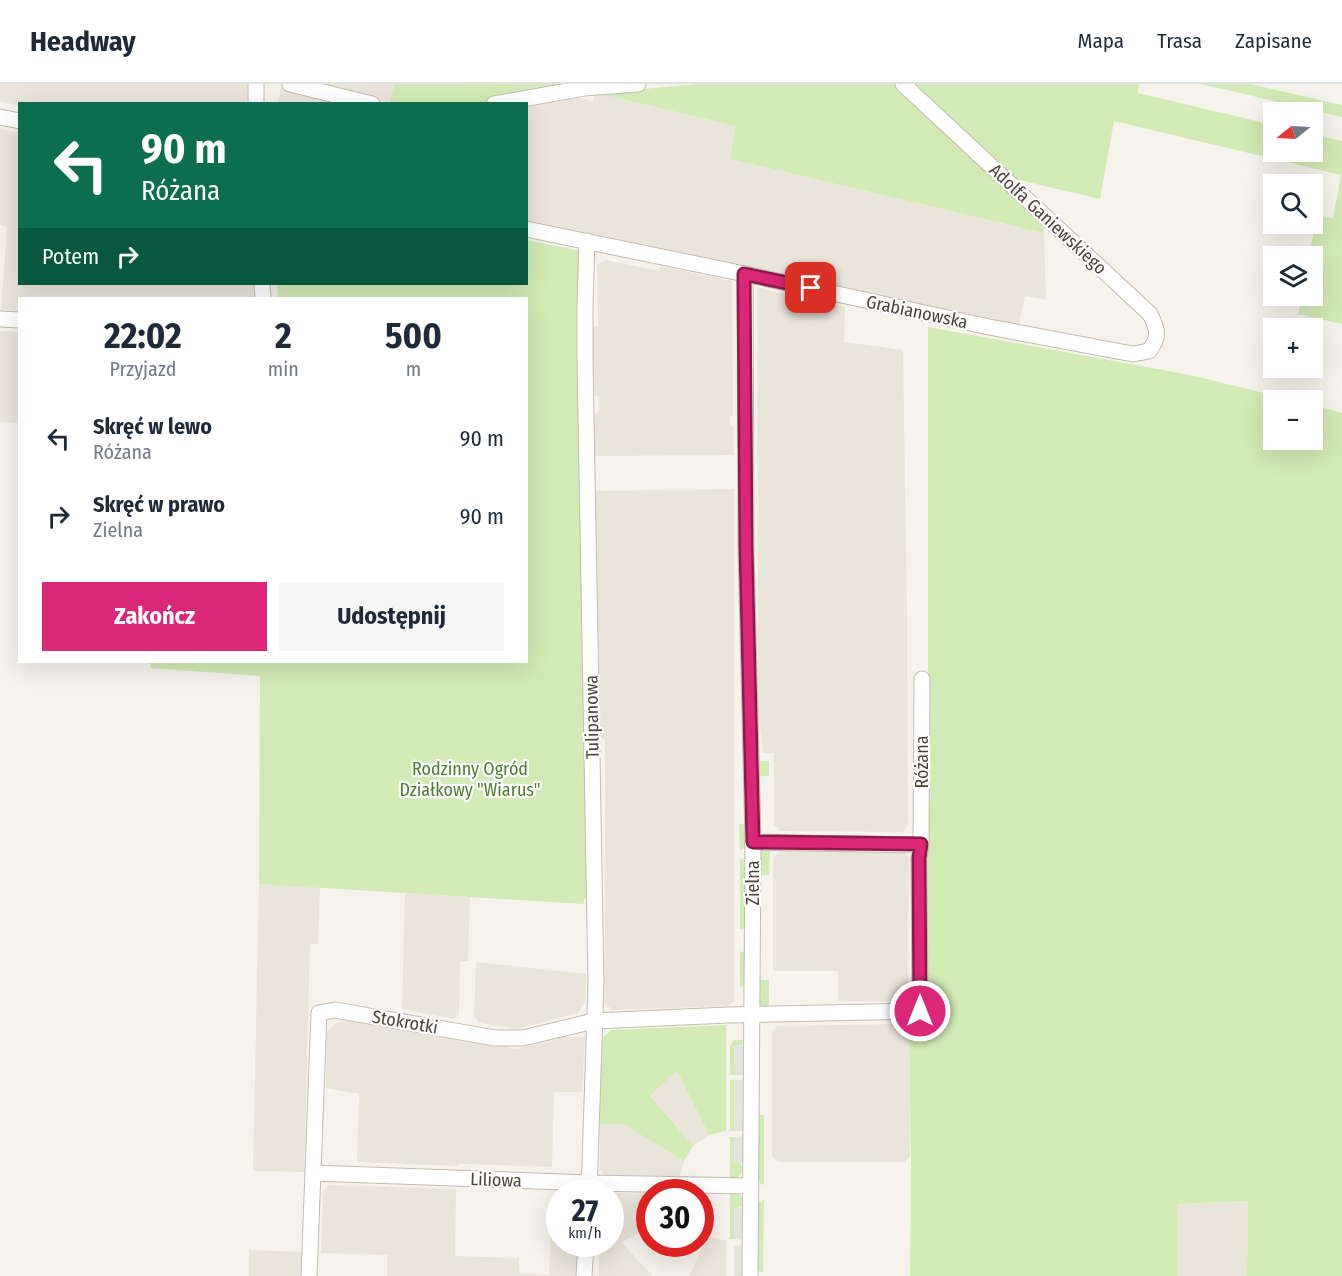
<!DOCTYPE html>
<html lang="pl">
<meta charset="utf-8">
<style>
body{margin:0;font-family:"Fira Sans Condensed",sans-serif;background:#f6f6f7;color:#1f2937;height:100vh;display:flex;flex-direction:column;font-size:22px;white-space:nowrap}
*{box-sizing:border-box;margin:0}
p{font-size:20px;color:#747a83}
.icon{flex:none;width:33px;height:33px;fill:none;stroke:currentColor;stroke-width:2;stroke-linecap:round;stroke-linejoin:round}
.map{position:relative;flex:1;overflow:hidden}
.sheet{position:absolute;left:18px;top:213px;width:510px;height:366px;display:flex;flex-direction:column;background:#fff;border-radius:0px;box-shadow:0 6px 24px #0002}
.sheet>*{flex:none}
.hud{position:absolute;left:18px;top:18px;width:510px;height:183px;border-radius:0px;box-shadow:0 6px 24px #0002;background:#0b6e4f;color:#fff;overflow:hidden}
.needle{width:39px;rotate:252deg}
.controls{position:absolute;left:1263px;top:18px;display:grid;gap:12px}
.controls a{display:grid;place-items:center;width:60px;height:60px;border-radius:0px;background:#fff;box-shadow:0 6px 24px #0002;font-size:30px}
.speed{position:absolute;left:546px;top:1095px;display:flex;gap:12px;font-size:30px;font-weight:700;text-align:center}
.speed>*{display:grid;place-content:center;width:78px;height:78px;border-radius:50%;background:#fff;box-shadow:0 6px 24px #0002;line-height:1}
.speed small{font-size:15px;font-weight:400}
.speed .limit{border:9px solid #d22;background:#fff;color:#111}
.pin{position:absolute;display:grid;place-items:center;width:51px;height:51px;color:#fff;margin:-26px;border-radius:12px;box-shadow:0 3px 9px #0006}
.me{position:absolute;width:66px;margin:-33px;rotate:0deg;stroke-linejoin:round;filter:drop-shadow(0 0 4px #0008)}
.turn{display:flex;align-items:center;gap:21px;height:126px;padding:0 24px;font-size:27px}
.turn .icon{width:78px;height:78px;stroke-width:2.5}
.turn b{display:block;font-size:42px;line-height:51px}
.then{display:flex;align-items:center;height:57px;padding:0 24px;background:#0003;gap:12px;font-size:22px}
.eta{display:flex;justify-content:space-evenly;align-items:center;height:102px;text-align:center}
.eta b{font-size:36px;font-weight:700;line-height:42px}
.button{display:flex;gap:12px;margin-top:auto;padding:12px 24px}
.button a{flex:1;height:69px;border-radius:0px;background:#db2777;color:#fff;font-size:24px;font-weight:700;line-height:69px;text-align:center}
.button a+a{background:#f6f6f7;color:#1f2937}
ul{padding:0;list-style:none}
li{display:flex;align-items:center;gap:18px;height:78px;padding:0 24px}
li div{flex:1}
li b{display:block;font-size:22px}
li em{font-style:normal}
header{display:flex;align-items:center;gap:36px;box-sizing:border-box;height:84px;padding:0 30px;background:#fff;border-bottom:2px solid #e0e1e3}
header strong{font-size:28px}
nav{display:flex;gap:33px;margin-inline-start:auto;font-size:21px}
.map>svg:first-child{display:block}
.residential{fill:#eae5da}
.green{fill:#d2eab5}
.parking{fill:#e5e3e0}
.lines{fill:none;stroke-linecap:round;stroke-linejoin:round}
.street-casing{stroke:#c2bbae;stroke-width:17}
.street{stroke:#fff;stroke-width:15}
.route-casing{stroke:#8e194d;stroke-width:15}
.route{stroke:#db2777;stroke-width:10}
.labels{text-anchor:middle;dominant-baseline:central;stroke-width:4.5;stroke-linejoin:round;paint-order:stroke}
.street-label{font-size:18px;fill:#4b4439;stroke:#fff}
.park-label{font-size:18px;fill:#4a7f2a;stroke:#fff}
</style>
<header>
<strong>Headway</strong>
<nav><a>Mapa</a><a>Trasa</a><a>Zapisane</a></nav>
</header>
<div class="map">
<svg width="1342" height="1192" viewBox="0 0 1342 1192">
<rect width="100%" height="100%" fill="#f6f3ec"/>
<path class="residential" d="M0,0H247V19L20,20L19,22L0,17Z
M312,0H394L390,19L357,10L356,8L352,7Z
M281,2L353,19L278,20Z
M596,9L736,42L730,75L1044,149L1046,216L1025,212L1019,241L527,137L526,20L569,11L593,18Z
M0,45L19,49L20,200H254L255,214H20L19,227L1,226L7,143L0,141Z
M606,176L659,187L660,182L732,197L733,331L730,333V340L733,342L734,371L592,372L591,332L599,327V313L591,309L590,242H598L597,181Z
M757,203L845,223L844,258L903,266L907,526L908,741L903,748L780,747L774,741V669H763L758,627Z
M0,247L19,248V339L0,338Z
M734,405V917L728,922L612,926L605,919V655L598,654L597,578L599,577V566L597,564L593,407Z
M780,767H902L909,773L908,911L902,917H838V887H773V774Z
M259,800L320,803L318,860H310L304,1088L253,1087Z
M405,809L470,813L468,877H460L459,930L454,935L402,925Z
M476,878L586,890L585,918L578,929L517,945L480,939L474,932Z
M341,935L517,965L565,953H585L582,1008H554L552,1083L469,1080H458L457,1082L357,1078L359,1010L326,1004L327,948Z
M902,940L909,946L910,1073L904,1078H778L772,1072V947L777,942Z
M677,987L709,1051L693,1062L650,1012Z
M600,1040H623L684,1077L680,1092L605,1091L600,1085Z
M329,1101L456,1105L455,1172L519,1174V1189L549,1191L552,1112L559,1113L560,1160H577L576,1192H387V1171L321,1169L323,1107Z
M604,1108L649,1110V1144L621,1158L653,1192H599V1160H610V1108Z
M1248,1117L1247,1192H1177V1120Z
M708,1152L726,1157V1192H689Z
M249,1166L302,1168L301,1192H249Z"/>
<path class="green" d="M394,0H583L478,19L394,20L390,19Z
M700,0H897L1045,135L1044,149L730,75L736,42L596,9Z
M906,0H1139L1138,9L1273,41L1274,68H1312L1313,50L1342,57V240L1298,230L1302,212H1312V172H1309L1317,131L1333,134L1341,91L1114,37L1100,115L1007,93Z
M1201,0H1250L1342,21V33Z
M527,156L584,168L589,814L584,815V820L259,800L260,592L150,584V578H526V214H278L277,200H526Z
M928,243L1190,291L1293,316H1274V356H1312L1313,321L1342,329V1192H1247L1248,1117L1177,1120V1192H910L911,1081L909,947L928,945Z
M759,677H769V692H760L758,691L757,679Z
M739,740H743L746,743L745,764L740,766Z
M770,764L769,791H760V768L762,766Z
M740,774L744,776L745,842L742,845H740Z
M740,867L745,869V902L740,903Z
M758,896H769V925L765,924L758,919Z
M726,941V1047L709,1051L677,987L650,1012L693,1062L684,1077L623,1040H594L600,958L603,959V953L611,946Z
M734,956H744L742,961L734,962L735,991H730V962Z
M730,996H734V1047H730Z
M757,1031H764V1101L761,1100L756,1094Z
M730,1053H734V1079H740L743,1084C742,1092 738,1094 730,1095Z
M730,1108C738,1108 747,1114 742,1123L734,1125V1155H730Z
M764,1115L763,1188L758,1187V1119Z"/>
<path class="parking" d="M734,962H744V991H735Z
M734,996H745L744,1047H734Z
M744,1052V1079H734V1053Z
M734,1124H743V1156L734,1155Z
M734,1161L743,1162L744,1192H734Z"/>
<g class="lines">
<defs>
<path id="street" d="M256,0V20
M290,0L372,20
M494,20L584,4L638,0
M0,33L20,37
M526,145L745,190L989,243L1133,270L1149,267C1160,253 1158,246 1150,230L903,0
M587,157L585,222V274L596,900L589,1108
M745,190L746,464L753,758L750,1192
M262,200L263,214
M0,235L20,236
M753,758L921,761
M313,1089L590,1099L750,1102
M309,1192L319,929L335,926L495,954H523L594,937L728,931L920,927L919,774L921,761L922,595
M584,1192L586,1160"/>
</defs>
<use href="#street" class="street-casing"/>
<use href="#street" class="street"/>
</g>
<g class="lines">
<defs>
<path id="route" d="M811,204L744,190L746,464L753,758L921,760L919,774L920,927"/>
</defs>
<use href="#route" class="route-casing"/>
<use href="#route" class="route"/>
</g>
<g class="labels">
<g class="street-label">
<text transform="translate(1048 135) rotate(43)">Adolfa Ganiewskiego</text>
<text transform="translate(917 228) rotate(12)">Grabianowska</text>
<text transform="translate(592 633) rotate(-91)">Tulipanowa</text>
<text transform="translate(922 678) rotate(-90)">Różana</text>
<text transform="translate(753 799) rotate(-90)">Zielna</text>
<text transform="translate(405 938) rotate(10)">Stokrotki</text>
<text transform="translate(496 1096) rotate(2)">Liliowa</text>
</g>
<g class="park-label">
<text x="470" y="685">Rodzinny Ogród<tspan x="470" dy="21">Działkowy "Wiarus"</tspan></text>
</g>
</g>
</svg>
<div class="controls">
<a><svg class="needle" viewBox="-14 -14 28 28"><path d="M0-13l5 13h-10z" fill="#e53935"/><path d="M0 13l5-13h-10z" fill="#747a83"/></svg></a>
<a><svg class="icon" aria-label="search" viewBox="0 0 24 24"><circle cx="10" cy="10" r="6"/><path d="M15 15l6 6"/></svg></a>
<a><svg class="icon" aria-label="layers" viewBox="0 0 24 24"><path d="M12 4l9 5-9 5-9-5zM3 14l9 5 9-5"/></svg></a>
<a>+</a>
<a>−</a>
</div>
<div class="speed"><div>27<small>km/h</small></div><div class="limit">30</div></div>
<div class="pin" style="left:811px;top:204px;background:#d93025"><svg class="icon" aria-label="arrive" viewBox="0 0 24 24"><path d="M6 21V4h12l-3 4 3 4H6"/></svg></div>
<svg class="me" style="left:920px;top:927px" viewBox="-20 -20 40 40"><circle r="17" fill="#db2777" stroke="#fff" stroke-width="3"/><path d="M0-11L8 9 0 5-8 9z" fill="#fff"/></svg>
<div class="hud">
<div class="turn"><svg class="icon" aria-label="left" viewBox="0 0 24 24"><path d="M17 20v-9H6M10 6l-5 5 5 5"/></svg><div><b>90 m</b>Różana</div></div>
<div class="then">Potem<svg class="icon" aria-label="right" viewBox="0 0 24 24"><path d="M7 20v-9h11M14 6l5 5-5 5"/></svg></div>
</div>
<section class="sheet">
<div class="eta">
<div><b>22:02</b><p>Przyjazd</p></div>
<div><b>2</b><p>min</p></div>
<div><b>500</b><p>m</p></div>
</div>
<ul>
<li><svg class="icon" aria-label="left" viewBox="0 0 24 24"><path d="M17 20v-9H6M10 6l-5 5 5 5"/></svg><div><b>Skręć w lewo</b><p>Różana</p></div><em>90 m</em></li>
<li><svg class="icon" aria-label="right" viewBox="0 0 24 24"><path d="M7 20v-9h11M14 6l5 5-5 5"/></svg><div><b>Skręć w prawo</b><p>Zielna</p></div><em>90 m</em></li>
</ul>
<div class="button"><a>Zakończ</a><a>Udostępnij</a></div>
</section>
</div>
